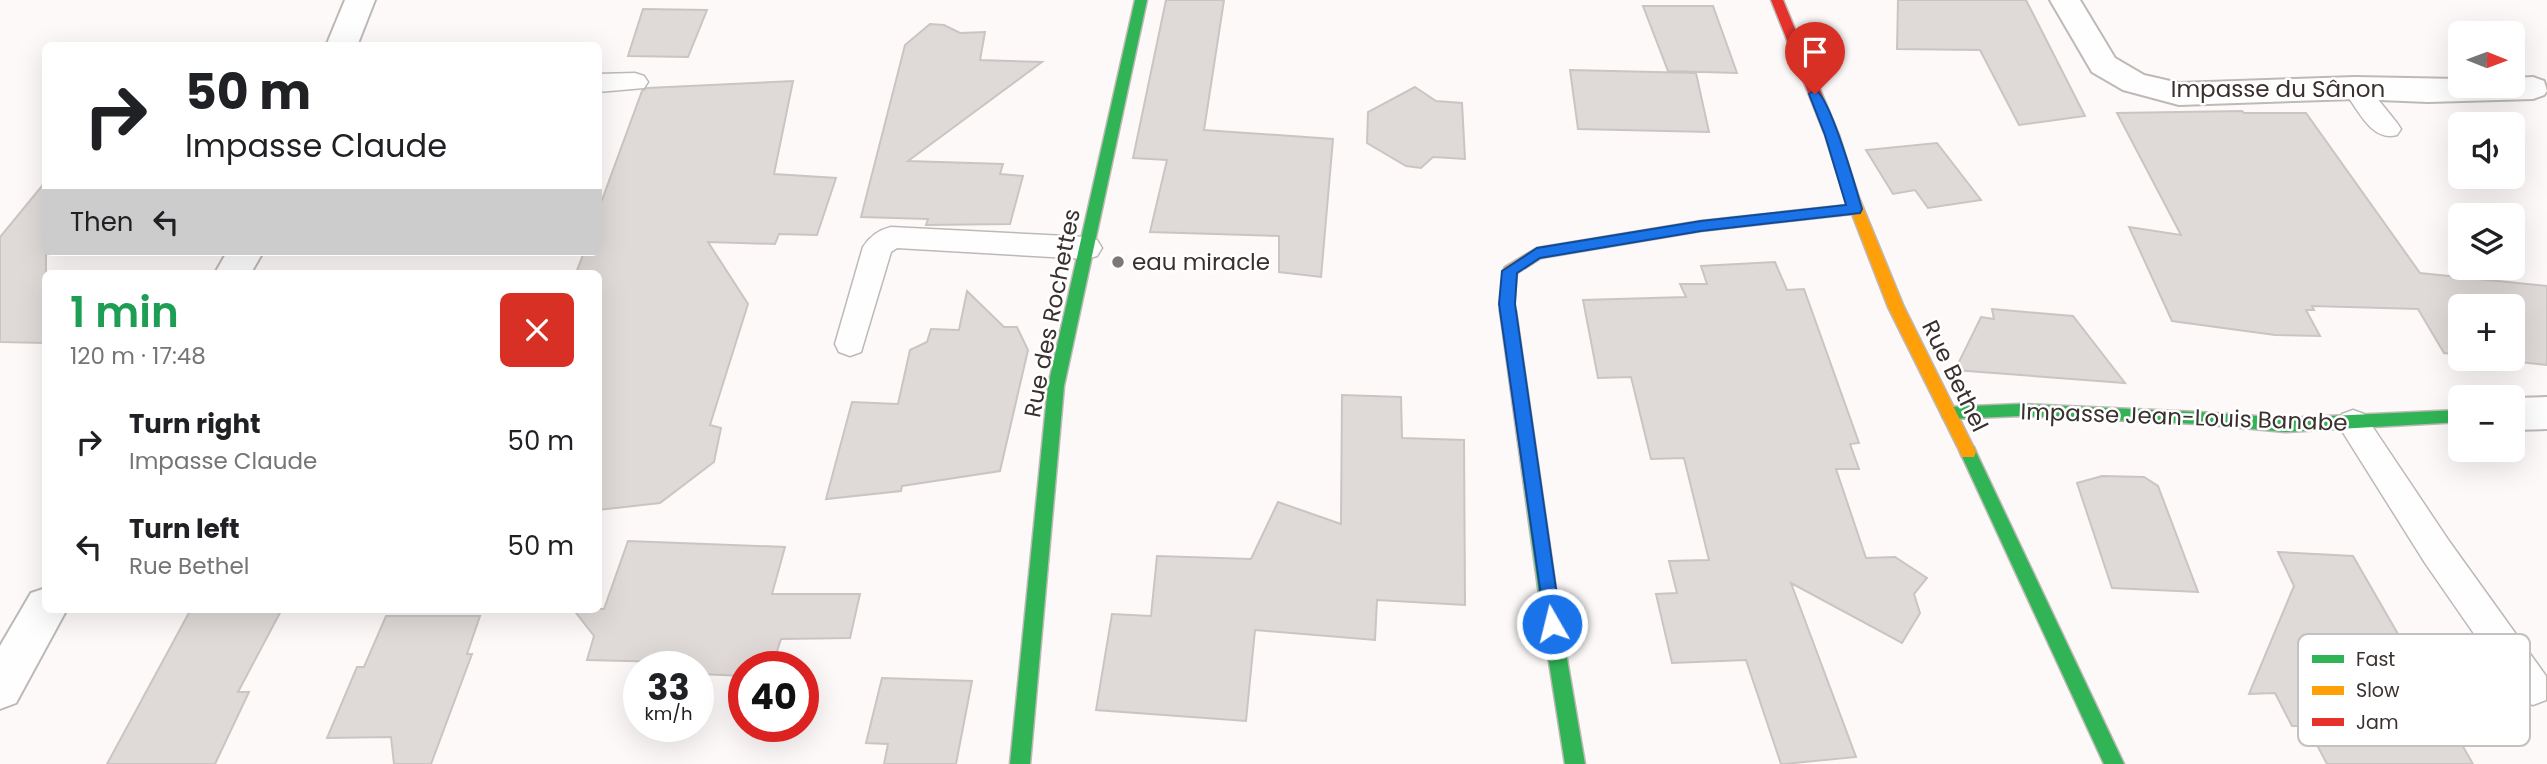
<!DOCTYPE html>
<meta charset="utf-8">
<style>
body{margin:0;font-family:Poppins,sans-serif;background:#f2f2f2;color:#202124;height:100vh;display:flex;flex-direction:column;font-size:26px;white-space:nowrap}
*{box-sizing:border-box;margin:0}
p{font-size:23px;color:#757577}
.icon{flex:none;width:38px;height:38px;fill:none;stroke:currentColor;stroke-width:2;stroke-linecap:round;stroke-linejoin:round}
.map{position:relative;flex:1;overflow:hidden}
.sheet{position:absolute;left:42px;top:270px;width:560px;height:343px;display:flex;flex-direction:column;background:#fff;border-radius:10px;box-shadow:0 7px 28px #0002}
.sheet>*{flex:none}
.top-card{position:absolute;left:42px;top:42px;width:560px;height:214px;border-radius:10px;box-shadow:0 7px 28px #0002;background:#fff;color:#202124;overflow:hidden}
.needle{width:46px;rotate:91deg}
.fabs{position:absolute;left:2448px;top:21px;display:grid;gap:14px}
.fabs a{display:grid;place-items:center;width:77px;height:77px;border-radius:10px;background:#fff;box-shadow:0 7px 28px #0002;font-size:35px}
.speed{position:absolute;left:623px;top:651px;display:flex;gap:14px;font-size:35px;font-weight:700;text-align:center}
.speed>*{display:grid;place-content:center;width:91px;height:91px;border-radius:50%;background:#fff;box-shadow:0 7px 28px #0002;line-height:1}
.speed small{font-size:18px;font-weight:400}
.speed .limit{border:10px solid #d22;background:#fff;color:#111}
.pin{position:absolute;display:grid;place-items:center;width:60px;height:60px;color:#fff;margin:-72px -30px;border-radius:50% 50% 50% 0;rotate:-45deg;box-shadow:0 0 7px #0007}
.pin .icon{rotate:45deg}
.me{position:absolute;width:77px;margin:-38px;rotate:352deg;stroke-linejoin:round;filter:drop-shadow(0 0 5px #0008)}
.turn{display:flex;align-items:center;gap:24px;height:147px;padding:0 28px;font-size:32px}
.turn .icon{width:91px;height:91px;stroke-width:2.5}
.turn b{display:block;font-size:49px;line-height:60px}
.then{display:flex;align-items:center;height:66px;padding:0 28px;background:#0003;gap:14px;font-size:26px}
.round{display:grid;place-items:center;flex:none;width:74px;height:74px;border-radius:10px;background:#f2f2f2}
.headline{display:flex;align-items:center;justify-content:space-between;height:119px;padding:0 28px}
h1{font-size:42px;font-weight:600;line-height:52px;color:#1e9e55}
ul{padding:0;list-style:none}
li{display:flex;align-items:center;gap:21px;height:105px;padding:0 28px}
li div{flex:1}
li b{display:block;font-size:26px}
li em{font-style:normal}
.map>svg:first-child{display:block}
.building{fill:#dfd9d7;stroke:#cac5c3;stroke-width:2}
.lines{fill:none;stroke-linecap:round;stroke-linejoin:round}
.lane-casing{stroke:#beb9b7;stroke-width:3}
.street-casing{stroke:#beb9b7;stroke-width:4}
.fast-casing{stroke:#beb9b7;stroke-width:3}
.slow-casing{stroke:#beb9b7;stroke-width:3}
.jam-casing{stroke:#beb9b7;stroke-width:3}
.lane{fill:#fffefe;fill-rule:evenodd}
.street{fill:#fffefe;fill-rule:evenodd}
.fast{fill:#30b455;fill-rule:evenodd}
.slow{fill:#ff9f0a;fill-rule:evenodd}
.jam{fill:#e5322d;fill-rule:evenodd}
.route{fill:#1a73e8;stroke:#114b97;stroke-width:2}
.poi-dot{fill:#7e7775;stroke:#fff;stroke-width:2.5}
.labels{text-anchor:middle;dominant-baseline:central;stroke-width:5;stroke-linejoin:round;paint-order:stroke}
.street-label{font-size:23px;fill:#3a312e;stroke:#fff}
.poi-label{font-size:23px;fill:#3a312e;stroke:#fff;text-anchor:start}
.key{fill:#fff;stroke:#c4c1c0;stroke-width:2}
.key-label{font-size:19px;fill:#3a312e}
</style>
<div class="map">
<svg width="2547" height="764" viewBox="0 0 2547 764">
<rect width="100%" height="100%" fill="#fcf9f8"/>
<path class="building" d="M1166,0H1224L1204,130L1333,139L1321,277L1279,272V236L1150,232L1167,160L1133,158Z
M1898,0H2026L2085,116L2019,125L1980,50L1897,49Z
M1643,6H1713L1737,73L1668,71Z
M643,9L707,10L688,57L628,56Z
M930,24L944,25L960,33L985,32L980,60L1042,62L908,161L1003,164L1000,174L1023,176L1010,224L926,225L928,219L861,217L905,45Z
M1570,70L1696,73L1709,132L1578,129Z
M793,81L774,174L836,178L817,235L779,234L775,244L708,242L748,304L710,425L721,428L714,462L660,503L598,510V273H576L584,252H598V211L642,91L647,88Z
M1415,87L1436,101L1462,103L1465,159L1433,157L1421,168L1406,166L1367,143L1368,112Z
M2242,111L2244,113H2306L2420,273L2547,286V365L2492,359H2513V306H2460V355L2444,353L2418,309L2312,306L2314,310H2306L2320,336L2275,335L2172,321L2129,227L2181,235L2117,113Z
M1937,143L1981,200L1928,208L1915,190L1893,194L1866,150Z
M46,181V343L0,342V237Z
M1775,262L1787,290L1804,289L1859,443L1850,444L1859,469H1836L1866,558L1895,557L1927,578L1914,594L1920,613L1902,643L1791,583L1856,757L1784,764H1781L1746,660L1672,663L1656,594L1677,593L1669,561L1709,560L1684,458L1651,459L1631,377L1598,378L1583,300L1686,297L1680,284H1707L1701,266Z
M967,291L1004,327H1017L1028,350L1000,471L902,486L901,491L826,499L852,402L898,404L910,350L927,342L931,329L959,330Z
M1992,309L2073,316L2125,383L1955,370L1981,317L1994,319Z
M1342,395L1401,397L1402,438L1464,440L1465,605L1377,600L1375,640L1255,630L1246,721L1096,710L1112,614L1151,616L1157,556L1251,559L1278,502L1341,524Z
M2102,476L2144,477L2158,486L2198,592L2112,588L2077,483Z
M628,541L785,547L772,594H860L850,638L781,639L772,667H744V676L698,674V667H666L667,662L587,660L594,636L573,609H604Z
M2278,552L2353,556L2473,764H2327L2307,726H2292L2275,693L2249,694L2294,586Z
M191,609H282L238,692H249L215,764H107Z
M386,616H480L467,654H472L431,764H394L391,737L327,738L357,667H364Z
M882,678L972,681L956,764H884L888,744L866,743Z"/>
<g class="lines">
<defs>
<path id="lane" d="M635,73L644,76L648,82L644,88L598,92V74Z
M2355,79L2364,82L2397,123L2401,129L2397,135C2372,142 2359,111 2346,94L2342,88L2346,82Z
M891,227L1087,237L1097,240L1102,248L1097,256L1087,259L897,248L891,252L861,352L850,356L839,352L835,344L863,247C870,236 879,230 891,227Z
M2353,410L2364,414L2449,541L2546,676V700L2533,705L2520,700L2425,563L2337,423L2342,414Z"/>
<path id="street" d="M345,0H375L357,46H326Z
M2050,0H2080L2115,58L2144,75L2179,83L2355,77L2460,79V86H2513V78L2533,77L2544,81L2547,91L2544,95L2533,99L2428,102L2355,99L2179,105L2123,90L2092,72Z
M227,252H263L251,273H215Z
M2547,397V429L2513,430V398Z
M46,588V609H67L16,703L0,709V646L31,593Z"/>
<path id="fast" d="M1135,0H1147L1064,386L1030,764H1010L1048,386Z
M1508,305L1516,311L1561,624L1585,764H1565L1543,624L1500,311Z
M2020,404L2199,412L2285,418L2460,410V422L2285,432L2199,424L2020,416L1949,419L1943,418L1941,413L1943,408L1949,407Z
M1968,445L1974,447L1976,452L2124,764H2104L1960,452L1962,447Z"/>
<path id="slow" d="M1851,190L1858,195L1904,307L1976,452L1974,457H1962L1960,452L1888,307L1852,214L1701,231L1541,258L1517,273L1513,315L1508,317L1500,311L1503,271L1505,267L1537,248L1701,221L1848,205L1844,195Z"/>
<path id="jam" d="M1771,0H1783L1839,135L1858,195L1856,199L1851,200L1844,195L1825,135Z"/>
</defs>
<use href="#lane" class="lane-casing"/>
<use href="#street" class="street-casing"/>
<use href="#fast" class="fast-casing"/>
<use href="#slow" class="slow-casing"/>
<use href="#jam" class="jam-casing"/>
<use href="#lane" class="lane"/>
<use href="#street" class="street"/>
<use href="#fast" class="fast"/>
<use href="#slow" class="slow"/>
<use href="#jam" class="jam"/>
</g>
<path class="route" d="M1815,90C1830,95 1856,189 1862,209L1860,213L1701,231L1540,258L1517,273L1515,304L1561,624L1559,630L1552,632L1546,630L1499,304L1502,271L1537,248L1701,221L1846,205L1825,135L1809,94Z"/>
<circle class="poi-dot" cx="1118" cy="262" r="7"/>
<g class="labels">
<g class="street-label">
<text x="2278" y="89">Impasse du Sânon</text>
<text transform="translate(1052 313) rotate(-79)">Rue des Rochettes</text>
<text transform="translate(1955 376) rotate(64)">Rue Bethel</text>
<text transform="translate(2184 417) rotate(2)">Impasse Jean-Louis Banabe</text>
</g>
<g class="poi-label">
<text x="1132" y="262">eau miracle</text>
</g>
</g>
<rect x="2298" y="634" width="232" height="112" rx="10" class="key"/>
<rect x="2312" y="655" width="32" height="8" fill="#30b455"/>
<rect x="2312" y="686" width="32" height="9" fill="#ff9f0a"/>
<rect x="2312" y="718" width="32" height="8" fill="#e5322d"/>
<g class="key-label">
<text x="2356" y="666">Fast</text>
<text x="2356" y="697">Slow</text>
<text x="2356" y="729">Jam</text>
</g>
</svg>
<div class="fabs">
<a><svg class="needle" viewBox="-14 -14 28 28"><path d="M0-13l5 13h-10z" fill="#e53935"/><path d="M0 13l5-13h-10z" fill="#757577"/></svg></a>
<a><svg class="icon" aria-label="sound" viewBox="0 0 24 24"><path d="M4 9h4l5-4v14l-5-4H4zM17 9q2 3 0 6"/></svg></a>
<a><svg class="icon" aria-label="layers" viewBox="0 0 24 24"><path d="M12 4l9 5-9 5-9-5zM3 14l9 5 9-5"/></svg></a>
<a>+</a>
<a>−</a>
</div>
<div class="speed"><div>33<small>km/h</small></div><div class="limit">40</div></div>
<div class="pin" style="left:1815px;top:94px;background:#d93025"><svg class="icon" aria-label="arrive" viewBox="0 0 24 24"><path d="M6 21V4h12l-3 4 3 4H6"/></svg></div>
<svg class="me" style="left:1552px;top:624px" viewBox="-20 -20 40 40"><circle r="17" fill="#1a73e8" stroke="#fff" stroke-width="3"/><path d="M0-11L8 9 0 5-8 9z" fill="#fff"/></svg>
<div class="top-card">
<div class="turn"><svg class="icon" aria-label="right" viewBox="0 0 24 24"><path d="M7 20v-9h11M14 6l5 5-5 5"/></svg><div><b>50 m</b>Impasse Claude</div></div>
<div class="then">Then<svg class="icon" aria-label="left" viewBox="0 0 24 24"><path d="M17 20v-9H6M10 6l-5 5 5 5"/></svg></div>
</div>
<section class="sheet">
<div class="headline"><div><h1>1 min</h1><p>120 m · 17:48</p></div><a class="round" style="background:#d93025;color:#fff"><svg class="icon" aria-label="close" viewBox="0 0 24 24"><path d="M6 6l12 12M18 6L6 18"/></svg></a></div>
<ul>
<li><svg class="icon" aria-label="right" viewBox="0 0 24 24"><path d="M7 20v-9h11M14 6l5 5-5 5"/></svg><div><b>Turn right</b><p>Impasse Claude</p></div><em>50 m</em></li>
<li><svg class="icon" aria-label="left" viewBox="0 0 24 24"><path d="M17 20v-9H6M10 6l-5 5 5 5"/></svg><div><b>Turn left</b><p>Rue Bethel</p></div><em>50 m</em></li>
</ul>
</section>
</div>
